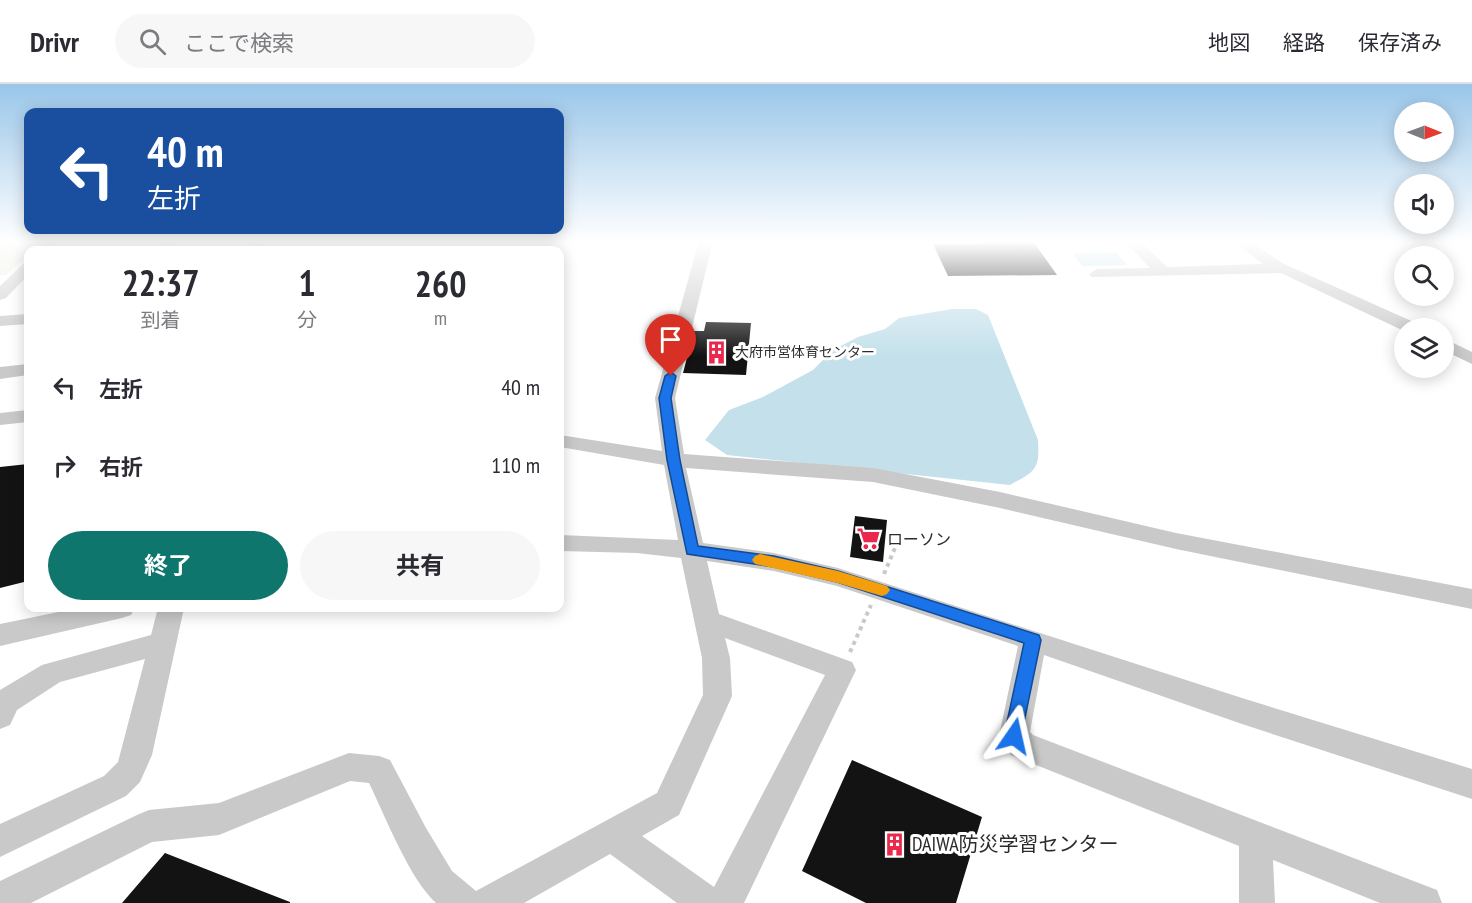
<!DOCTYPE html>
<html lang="ja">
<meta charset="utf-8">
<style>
body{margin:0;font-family:"PT Sans Narrow","Noto Sans JP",sans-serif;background:#f7f7f7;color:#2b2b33;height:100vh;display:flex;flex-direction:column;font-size:22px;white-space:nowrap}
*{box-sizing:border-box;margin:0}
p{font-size:20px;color:#7c7c81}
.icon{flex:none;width:33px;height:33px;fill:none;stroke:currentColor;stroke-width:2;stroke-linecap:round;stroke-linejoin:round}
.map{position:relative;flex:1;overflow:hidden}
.panel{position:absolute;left:24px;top:162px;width:540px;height:366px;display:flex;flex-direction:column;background:#fff;border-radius:12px;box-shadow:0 3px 15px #0003}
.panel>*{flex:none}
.guide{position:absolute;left:24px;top:24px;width:540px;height:126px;border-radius:12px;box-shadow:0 3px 15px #0003;background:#1a4fa0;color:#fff;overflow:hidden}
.needle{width:39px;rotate:91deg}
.buttons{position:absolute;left:1394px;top:18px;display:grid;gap:12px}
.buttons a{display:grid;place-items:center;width:60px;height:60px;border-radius:50%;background:#fff;box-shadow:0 3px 15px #0003;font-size:30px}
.pin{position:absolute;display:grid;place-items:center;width:51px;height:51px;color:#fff;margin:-62px -26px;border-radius:50% 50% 50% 0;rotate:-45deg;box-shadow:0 0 6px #0007}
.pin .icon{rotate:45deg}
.me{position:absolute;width:66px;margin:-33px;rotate:11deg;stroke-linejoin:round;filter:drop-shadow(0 0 4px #0008)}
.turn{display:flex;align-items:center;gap:21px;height:126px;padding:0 24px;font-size:27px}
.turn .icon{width:78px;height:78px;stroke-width:2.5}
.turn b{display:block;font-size:42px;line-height:51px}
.eta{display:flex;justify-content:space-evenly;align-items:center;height:102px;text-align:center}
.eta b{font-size:36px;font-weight:700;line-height:42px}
.action{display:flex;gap:12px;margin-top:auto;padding:12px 24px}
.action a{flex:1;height:69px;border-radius:36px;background:#0f766e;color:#fff;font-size:24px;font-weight:700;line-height:69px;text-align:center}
.action a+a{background:#f7f7f7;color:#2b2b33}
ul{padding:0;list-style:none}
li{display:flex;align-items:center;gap:18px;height:78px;padding:0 24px}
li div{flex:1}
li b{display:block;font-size:22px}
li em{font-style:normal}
header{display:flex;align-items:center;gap:36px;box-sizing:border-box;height:84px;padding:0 30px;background:#fff;border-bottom:2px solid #e1e1e2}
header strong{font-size:28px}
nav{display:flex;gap:33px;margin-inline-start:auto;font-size:21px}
.search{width:420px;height:54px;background:#f7f7f7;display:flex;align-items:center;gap:15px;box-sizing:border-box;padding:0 21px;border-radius:33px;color:#7c7c81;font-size:22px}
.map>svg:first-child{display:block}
.green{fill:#e4ebd9}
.water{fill:#c4e1eb}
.building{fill:#131313}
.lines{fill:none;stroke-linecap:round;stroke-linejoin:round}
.path{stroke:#c9c9c9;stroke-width:4;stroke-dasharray:4 4;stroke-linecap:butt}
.minor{fill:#c9c9c9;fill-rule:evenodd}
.route{fill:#1a73e8;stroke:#114b97;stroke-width:1.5}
.slow{fill:#f59e0b}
.labels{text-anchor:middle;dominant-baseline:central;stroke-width:6;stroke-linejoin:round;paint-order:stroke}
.far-poi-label{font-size:14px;fill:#2c2c2c;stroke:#fff;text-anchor:start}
.poi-label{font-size:16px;fill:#2c2c2c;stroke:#fff;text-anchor:start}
.near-poi-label{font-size:20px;fill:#2c2c2c;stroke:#fff;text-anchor:start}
</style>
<header>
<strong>Drivr</strong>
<div class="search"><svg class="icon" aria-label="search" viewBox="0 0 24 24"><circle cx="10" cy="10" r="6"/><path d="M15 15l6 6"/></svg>ここで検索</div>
<nav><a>地図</a><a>経路</a><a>保存済み</a></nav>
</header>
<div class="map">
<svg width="1472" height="819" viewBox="0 0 1472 819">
<rect width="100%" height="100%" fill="#fff"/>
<path class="green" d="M0,157H45L34,166H28V171L6,191H0Z"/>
<path class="water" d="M1116,168L1127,181L1082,182L1073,169Z
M952,225H976L988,231L1038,356C1040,386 1035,387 1010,401L727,371L705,356L729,326L763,313L813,286L833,266L858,253L885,245L899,234Z"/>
<path class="building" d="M981,157H1033L1057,191L948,192L933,160H982Z
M706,238L751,239L746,291L683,289L694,247H704Z
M28,380V497L0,504V383Z
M855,432L887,436L883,478L850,473Z
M852,676L982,733L956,819H866L802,787Z
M165,769L290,818V819H122Z"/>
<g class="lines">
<path class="path" d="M884,490L900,452
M850,568L871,521"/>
<path class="minor" d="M47,157H62L54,166H39Z
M162,157H176L175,166H161Z
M246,157H261L268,166H254Z
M699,157H713L675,314L684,370L873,384L1000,408L1176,449L1472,505V525L1176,465L1000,424L873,398L686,384L703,459L774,469L838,484L1242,614L1472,685V715L1242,640L1044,571L1030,648L1033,651L1424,801L1437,806L1442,819H1380L1273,776L1275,819H1239V762L1011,671L999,652L1018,562L837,502L774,487L707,477L719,530L852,578L856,586L744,819H677L610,770L524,819H436C409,794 386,734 369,699L350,697L219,751L152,758L31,819H0V797L137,731L149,726L219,719L349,669L379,672L390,676L426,744L452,787L476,807L657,709L703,611L702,574L681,474L637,469L560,467V451L678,456L664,381L560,363V351L662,367L655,314ZM725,554L825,591L714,803L642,752L679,731L732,612L730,574Z
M1124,157H1140L1167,183L1263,180L1233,157H1250L1282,179L1418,240L1421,244H1404V247L1281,189L1092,193L1089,190L1097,185L1150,184Z
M28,178V191L6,214L0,216V202L23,180Z
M28,230V240L0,242V232Z
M1443,254L1472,268V280L1443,266Z
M28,280V291L0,295V283Z
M28,326V338L0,341V329Z
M78,524H135L131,531L122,534L0,562V540Z
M158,524H184L152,671L140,698L126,712L0,773V740L104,692L118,678L145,575L60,598L17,626L10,641L0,645V606L42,581L151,551Z"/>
</g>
<linearGradient id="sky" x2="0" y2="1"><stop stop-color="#99c6e9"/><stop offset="0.58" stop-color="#fff"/><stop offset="1" stop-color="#fff" stop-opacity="0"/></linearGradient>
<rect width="1472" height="272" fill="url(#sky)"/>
<path class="route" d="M671,288L676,292L671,314L680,376L698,462L774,472L838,487L1039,551L1041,556L1020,658L1014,660L1007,658L1004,652L1024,559L837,498L774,483L687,470L667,376L659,314L665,292Z"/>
<path class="slow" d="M760,470L838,487L887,502L890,506L887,510L882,512L838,499L755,480L752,476L755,472Z"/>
<defs>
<symbol id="building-bare" viewBox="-9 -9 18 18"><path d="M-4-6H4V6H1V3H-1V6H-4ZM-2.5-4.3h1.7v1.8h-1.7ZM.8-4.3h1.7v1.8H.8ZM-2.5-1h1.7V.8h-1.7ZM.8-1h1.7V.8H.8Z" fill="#ea274d" stroke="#fff" stroke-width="2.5" paint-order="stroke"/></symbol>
<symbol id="supermarket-bare" viewBox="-9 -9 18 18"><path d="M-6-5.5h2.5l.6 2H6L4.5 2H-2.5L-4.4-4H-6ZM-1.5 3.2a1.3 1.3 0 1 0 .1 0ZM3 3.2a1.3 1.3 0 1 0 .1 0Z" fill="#ea274d" stroke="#fff" stroke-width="2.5" paint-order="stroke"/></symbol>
</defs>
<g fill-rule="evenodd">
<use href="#building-bare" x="700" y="252" width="33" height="33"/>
<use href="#supermarket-bare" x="852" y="438" width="33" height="33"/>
<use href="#building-bare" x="878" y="744" width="33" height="33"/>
</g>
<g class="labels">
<g class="far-poi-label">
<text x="735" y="268">大府市営体育センター</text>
</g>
<g class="poi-label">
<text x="887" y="455">ローソン</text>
</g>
<g class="near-poi-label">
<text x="912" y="760">DAIWA防災学習センター</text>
</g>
</g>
</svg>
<div class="buttons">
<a><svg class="needle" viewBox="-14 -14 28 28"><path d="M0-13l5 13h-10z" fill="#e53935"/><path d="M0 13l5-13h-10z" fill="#7c7c81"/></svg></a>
<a><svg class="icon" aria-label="sound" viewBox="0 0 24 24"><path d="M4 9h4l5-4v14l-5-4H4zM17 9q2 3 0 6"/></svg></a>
<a><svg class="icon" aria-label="search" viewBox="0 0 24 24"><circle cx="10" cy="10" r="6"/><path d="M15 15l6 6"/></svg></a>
<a><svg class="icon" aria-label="layers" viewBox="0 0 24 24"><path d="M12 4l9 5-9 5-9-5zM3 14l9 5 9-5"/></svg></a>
</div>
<div class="pin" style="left:671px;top:292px;background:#d93025"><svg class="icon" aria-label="arrive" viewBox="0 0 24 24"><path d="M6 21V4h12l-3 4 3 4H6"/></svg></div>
<svg class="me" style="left:1014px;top:652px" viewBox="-20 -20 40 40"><path d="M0-17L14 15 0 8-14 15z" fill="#1a73e8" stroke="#fff" stroke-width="4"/></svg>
<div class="guide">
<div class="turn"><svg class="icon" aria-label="left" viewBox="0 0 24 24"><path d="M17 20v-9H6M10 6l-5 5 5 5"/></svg><div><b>40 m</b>左折</div></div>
</div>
<section class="panel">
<div class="eta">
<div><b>22:37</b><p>到着</p></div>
<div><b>1</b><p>分</p></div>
<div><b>260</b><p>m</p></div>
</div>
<ul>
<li><svg class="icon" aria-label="left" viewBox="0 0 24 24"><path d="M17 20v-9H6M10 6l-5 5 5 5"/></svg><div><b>左折</b></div><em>40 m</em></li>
<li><svg class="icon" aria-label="right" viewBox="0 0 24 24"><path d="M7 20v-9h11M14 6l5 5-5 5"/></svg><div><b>右折</b></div><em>110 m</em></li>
</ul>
<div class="action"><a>終了</a><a>共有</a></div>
</section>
</div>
